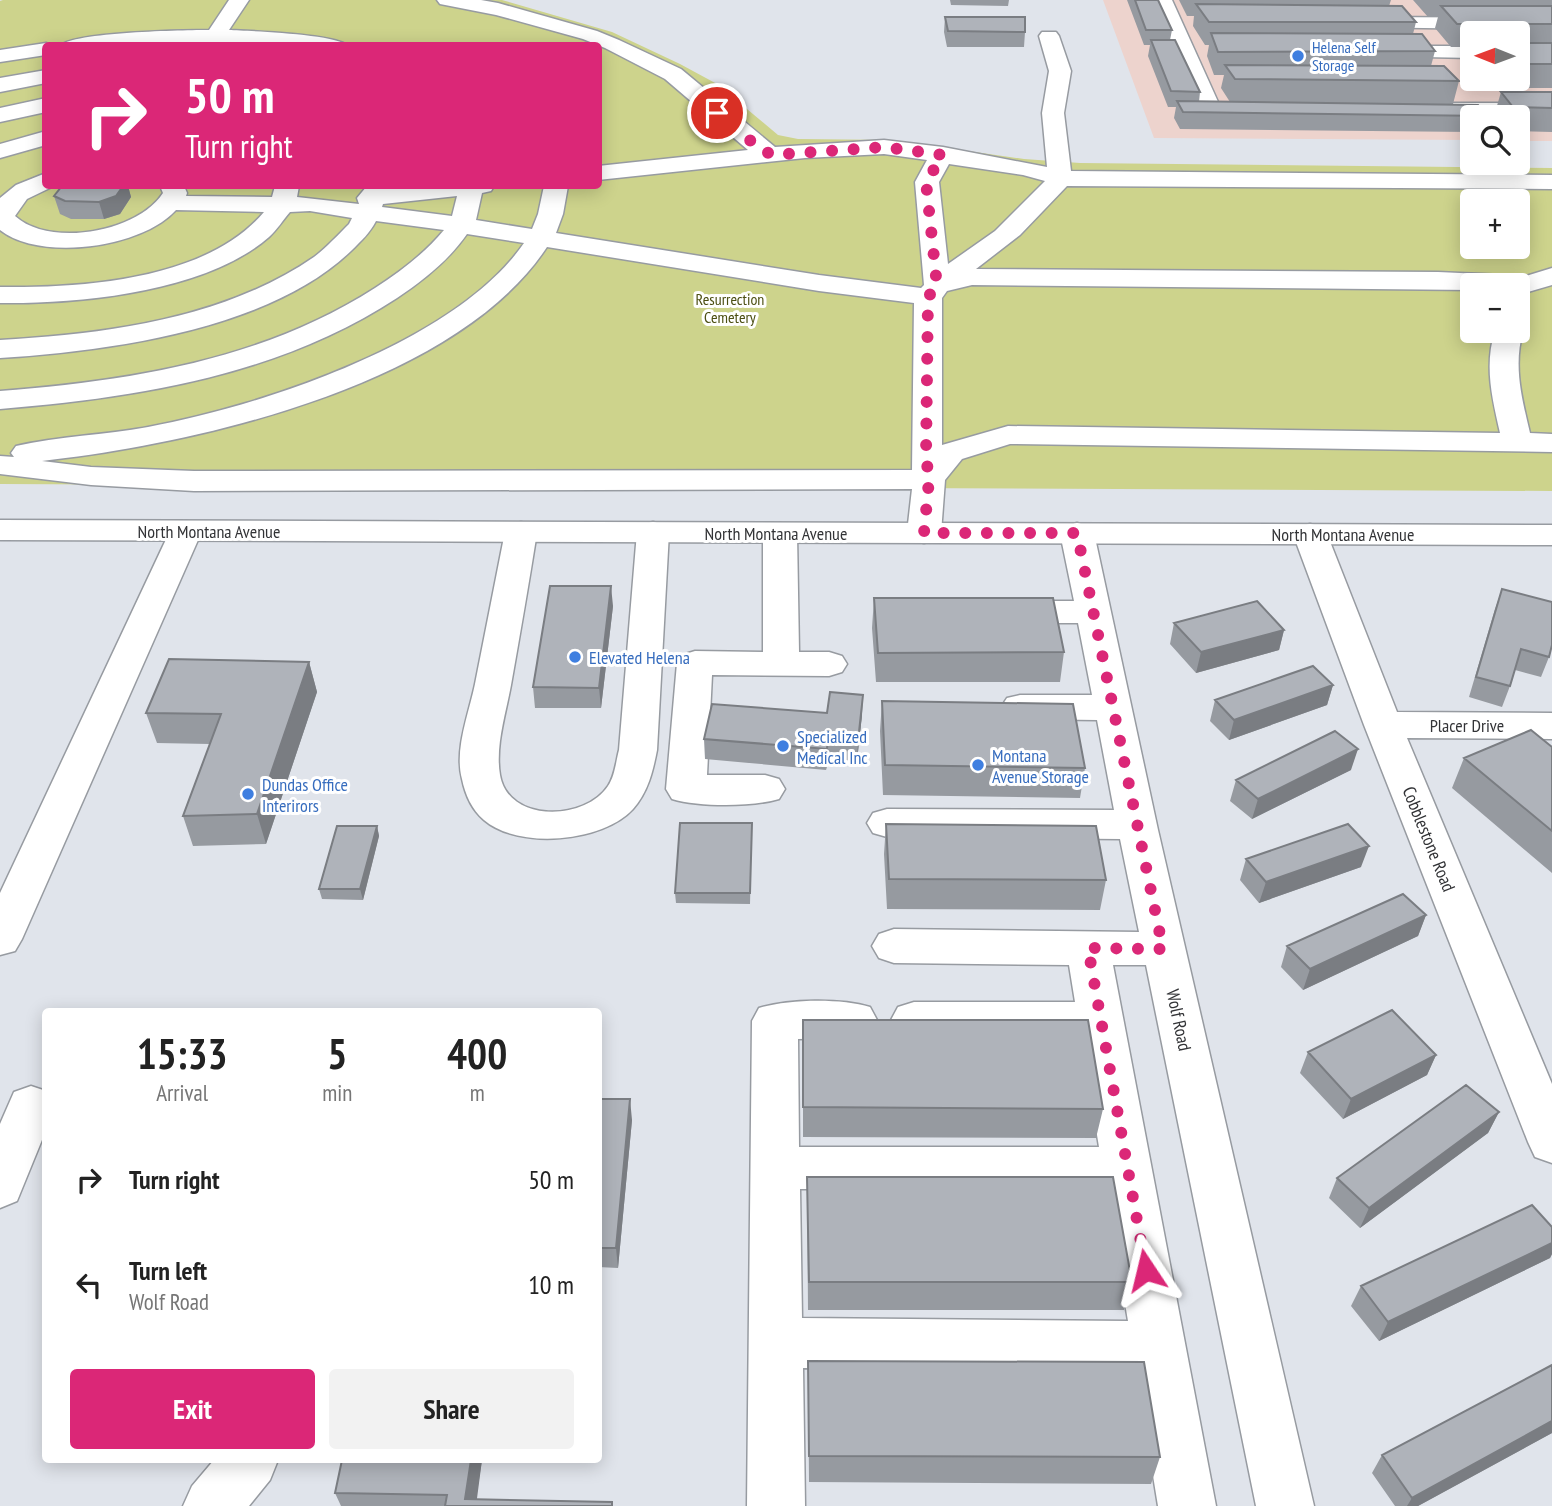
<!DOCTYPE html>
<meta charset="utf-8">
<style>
body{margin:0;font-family:"PT Sans Narrow",sans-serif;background:#f2f2f2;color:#222;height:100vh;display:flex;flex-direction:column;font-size:26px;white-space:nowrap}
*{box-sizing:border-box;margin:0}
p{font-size:23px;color:#767676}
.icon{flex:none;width:38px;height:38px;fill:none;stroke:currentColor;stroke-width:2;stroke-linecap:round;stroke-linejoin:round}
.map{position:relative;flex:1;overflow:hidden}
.panel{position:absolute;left:42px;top:1008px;width:560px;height:455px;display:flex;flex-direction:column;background:#fff;border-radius:7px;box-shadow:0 4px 18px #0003}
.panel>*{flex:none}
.guide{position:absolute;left:42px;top:42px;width:560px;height:147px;border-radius:7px;box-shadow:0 4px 18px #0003;background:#db2777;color:#fff;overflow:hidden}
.needle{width:46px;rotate:271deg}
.fabs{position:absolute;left:1460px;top:21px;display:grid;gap:14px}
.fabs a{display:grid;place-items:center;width:70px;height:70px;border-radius:7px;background:#fff;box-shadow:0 4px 18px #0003;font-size:35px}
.pin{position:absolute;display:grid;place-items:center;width:60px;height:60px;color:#fff;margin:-30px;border:4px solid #fff;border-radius:50%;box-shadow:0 2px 7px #0007}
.me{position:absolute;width:77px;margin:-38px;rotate:350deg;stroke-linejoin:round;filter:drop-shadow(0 0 5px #0008)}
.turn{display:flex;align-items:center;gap:24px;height:147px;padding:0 28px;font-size:32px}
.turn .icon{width:91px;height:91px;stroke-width:2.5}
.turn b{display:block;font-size:49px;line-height:60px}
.eta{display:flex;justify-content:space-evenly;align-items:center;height:119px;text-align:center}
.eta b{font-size:42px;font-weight:700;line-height:49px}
.cta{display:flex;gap:14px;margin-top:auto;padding:14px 28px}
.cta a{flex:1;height:80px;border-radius:7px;background:#db2777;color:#fff;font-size:28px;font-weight:700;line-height:80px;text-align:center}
.cta a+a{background:#f2f2f2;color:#222}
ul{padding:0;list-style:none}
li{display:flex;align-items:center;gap:21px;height:105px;padding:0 28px}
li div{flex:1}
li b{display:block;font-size:26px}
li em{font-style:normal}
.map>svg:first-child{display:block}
.industrial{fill:#edd3cd;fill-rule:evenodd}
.green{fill:#cdd38c;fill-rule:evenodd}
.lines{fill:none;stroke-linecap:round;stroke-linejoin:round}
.minor-casing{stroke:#979ba1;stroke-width:3}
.major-casing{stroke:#979ba1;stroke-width:3}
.minor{fill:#fff;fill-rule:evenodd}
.major{fill:#fff;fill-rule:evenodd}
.wall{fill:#969aa0}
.shaded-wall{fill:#7a7d82}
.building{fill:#afb3ba;stroke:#7a7d82;stroke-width:2}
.route{stroke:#db2777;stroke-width:12;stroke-dasharray:0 21.6}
.shop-dot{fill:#3f7fe0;stroke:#fff;stroke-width:2.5}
.labels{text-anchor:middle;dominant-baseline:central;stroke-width:6;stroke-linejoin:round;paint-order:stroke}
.far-shop-label{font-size:16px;fill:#366cbe;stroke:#fff;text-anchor:start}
.far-park-label{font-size:16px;fill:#4c4f13;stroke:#fff}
.street-label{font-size:18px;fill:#323336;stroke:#fff}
.shop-label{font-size:18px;fill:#366cbe;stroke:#fff;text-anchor:start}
</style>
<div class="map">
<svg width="1552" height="1506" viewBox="0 0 1552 1506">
<rect width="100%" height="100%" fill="#e0e4eb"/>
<path class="industrial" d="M1103,0H1552V141H1517V117H1472V140L1154,138ZM1472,33H1517V79H1472Z"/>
<path class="green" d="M3,0H502L612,32L680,64L717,84L778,135L798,139L893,140L1024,159L1080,163L1552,168V491L0,484V1ZM46,46H598V186H46ZM1472,201H1517V247H1472ZM1472,285H1517V331H1472Z"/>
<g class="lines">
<defs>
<path id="minor" d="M229,0H249L229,30C249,31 338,34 348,46L222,43L220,46H199L201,43L60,46C71,32 186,30 209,30Z
M437,0H481L498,3L597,31L619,40L681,69L775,147L884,140L943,147L1047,167L1042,113L1049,71L1039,36L1042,32H1056L1059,36L1071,71L1064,113L1071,171L1552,175V189L1067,186L1020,235L976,269L1438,272L1526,276L1552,268V285L1528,292H1517V285H1472V290L972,285L947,291L942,298V445L1008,426L1500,433C1492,398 1484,365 1495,331H1517V325L1523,331C1513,366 1522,399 1530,433L1552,434V452L1010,444L962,459L945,480L941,533L936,540L924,543L912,540L907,533L912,489L194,491L91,485L0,474V456L14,457L11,453L16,446C59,436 105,435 148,427C262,406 456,342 524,243L467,234C449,260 424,280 397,298C280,375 137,398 0,409V391C130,381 263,360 375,288C401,271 424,254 444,230L376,221C370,233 361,241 352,250C271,329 110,351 0,358V340C106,334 224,319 314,257C326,248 338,235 349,224L352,218L310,211L290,212C283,220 277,230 269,237C206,292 81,304 0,303V287C83,288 207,280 264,212L176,210C142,248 40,262 0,230V198L16,185L46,173V186H54L27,199L15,216C50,248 138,232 163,193L160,186H184L187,193L186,196L272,197L275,186H299L297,197L359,204L357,198L367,186H391L390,188L417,186H494L491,191L482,193L476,220L532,229L538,214L544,186H568L563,214L556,233L819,275L921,288L924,285L915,182L927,160L884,154L805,158L598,180V166L748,150L665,79L605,48L583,39L496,15L440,4ZM949,164L1023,175L1045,181L995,231L948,264L939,182ZM457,196L452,216L382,207L383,204ZM547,247L819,291L914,303L912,470L194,471L91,467L42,461C197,444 456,385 547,247Z
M1152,0H1172L1219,104L1260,106L1263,111L1260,116H1203Z
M1362,17L1552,18V30L1355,27L1352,23L1355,19Z
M46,43L54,46H46V55L0,62V50Z
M1383,46H1472V58L1376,56L1373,52L1376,48Z
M46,70V83L0,92V78Z
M46,98V112L0,122V108Z
M1432,103H1552V117L1424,115L1421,110L1424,105Z
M46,131V145L0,158V144Z
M186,521L198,524L202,531L22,939L15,951L0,955V893L170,531L174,524Z
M521,522L533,525L537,532C529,583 520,634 511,685C506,713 495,746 500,775C508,823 585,821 608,786C615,776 616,761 619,750L637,532L641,525L653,522L665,525L669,532L657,750C653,771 648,792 633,809C603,842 519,850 484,820C472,810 465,794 462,779C454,750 469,713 475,684C485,633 495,583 505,532L509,525Z
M780,523L792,526L797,533L799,652H829L842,656L847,664L842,672L829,676L712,675L707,775H765L779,779L785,789L779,799C752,807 699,807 672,799L666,789L677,663L682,655L695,651L763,652V533L768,526Z
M1077,523L1089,526L1094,533L1158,830L1314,1506H1256L1146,965H1113L1216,1506H1158L1136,1372L803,1368L805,1506H747L752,1021L759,1008C788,999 841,998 870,1007L877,1020L870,1033L854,1038L798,1039L799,1147H1099L1081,1038H914L898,1033L891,1020L898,1007L914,1002H1075L1069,965L894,963L879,958L872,946L879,934L894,929L1139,932L1120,839L887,837L873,833L867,823L873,813L887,809L1114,810L1097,720L1020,719L1007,716L1001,707L1007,698L1020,695H1092L1078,623H1004L992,620L987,612L992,604L1004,601H1074L1060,533L1065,526ZM800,1189H1106L1128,1321L802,1318Z
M1310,524L1322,527L1327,534L1397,712L1552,713V739L1407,738L1552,1084V1163L1535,1157L1528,1142L1364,725L1293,534L1298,527Z
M31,1086L46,1091V1130L17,1201L0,1208V1124L14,1092Z
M214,1460H278L270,1480L249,1506H183L192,1486Z"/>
<path id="major" d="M0,520L1552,525V545L0,540Z"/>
</defs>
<use href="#minor" class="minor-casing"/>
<use href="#major" class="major-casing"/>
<use href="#minor" class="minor"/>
<use href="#major" class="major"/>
</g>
<path class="wall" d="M950,0H1009L1008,6L951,5Z
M1127,0H1158L1172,30L1170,40L1200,92L1199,102H1230L1221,88L1224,75H1214L1207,56L1209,45H1205L1193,26L1194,16H1187L1179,0H1391L1389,6L1416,22L1413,34L1435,51L1431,66L1459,81L1453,104L1487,116L1486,117H1472V132L1180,129L1174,118L1176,107H1168L1148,56L1150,45H1144Z
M1413,0H1552V88H1479L1473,79H1517V33H1472V78L1463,66L1469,47H1451L1435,28L1438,17H1428Z
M945,17L1025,32L1024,47H947L944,32Z
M1501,92H1552V132L1517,131V117H1495L1494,116Z
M62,186H128L131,197L120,214L104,219H71L60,214L54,196Z
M1502,589L1549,657L1541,677L1515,670L1510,686L1502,707L1469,697L1495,609Z
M874,598L1064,652L1060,682H876L872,628Z
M613,606L601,708H535L533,687Z
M1174,623L1284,630L1279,650L1196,673L1170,644Z
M309,662L317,692L266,844L193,846L183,816L210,744L157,743L146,713Z
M1333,685L1327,705L1229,740L1210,721L1215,700Z
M882,701L1085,768L1080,798L883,795L880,731Z
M827,713L862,715L857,761L828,759L826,770L705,759L704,739Z
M1552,747V873L1452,788L1464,758Z
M1351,770L1252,819L1230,801L1236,780Z
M752,823L750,904L676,903L675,893Z
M886,824L1106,880L1100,910L887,909L884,854Z
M377,826L379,836L363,900L322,899L319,889Z
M1246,859L1361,867L1259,903L1240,880Z
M1426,915L1418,936L1303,990L1281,967L1287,946Z
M803,1020L1103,1109L1096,1138L803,1137Z
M1308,1052L1436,1055L1427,1075L1343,1119L1300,1073Z
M598,1099L632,1120L618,1268L598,1267Z
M1499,1112L1488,1133L1360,1228L1329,1198L1337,1178Z
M807,1177L1132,1282L1124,1310H808Z
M1552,1227V1254L1550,1258L1379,1341L1351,1306L1361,1286Z
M808,1361L1160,1457L1151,1484L809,1482Z
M1552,1365V1433L1418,1506H1395L1372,1473L1382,1455Z
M342,1460H482L476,1499L612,1502L613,1506H341L335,1493Z"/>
<path class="shaded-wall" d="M123,186H128L131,197L120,214L104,219L99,202Z
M611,586L613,606L601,708L599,688Z
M1284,630L1279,650L1196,673L1201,652Z
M309,662L317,692L266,844L257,814Z
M1333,685L1327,705L1229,740L1234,720Z
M863,695L862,715L857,761L858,741Z
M828,738V759L826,770L827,749Z
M1358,749L1351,770L1252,819L1258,799Z
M377,826L379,836L363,900L360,889Z
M1369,846L1361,867L1259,903L1266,882Z
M1426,915L1418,936L1303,990L1310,969Z
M1436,1055L1427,1075L1343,1119L1351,1099Z
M630,1099L632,1120L618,1268L616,1248Z
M1499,1112L1488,1133L1360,1228L1369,1208Z
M1552,1243V1254L1550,1258L1379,1341L1388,1322Z
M1552,1421V1433L1418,1506H1407L1412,1498Z
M471,1460H482L476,1506L465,1499Z"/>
<path class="building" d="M1135,0H1158L1172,30H1146Z
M1196,4L1402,6L1416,22H1209Z
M1441,6H1552V24H1457Z
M945,17H1025V32L948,31Z
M1211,33L1422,34L1435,51L1218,52Z
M1151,40H1175L1200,92L1171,91Z
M1517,43H1552V64H1517Z
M1225,65L1444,66L1459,81L1235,79Z
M1501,92H1552V108L1513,107Z
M1177,101L1478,105L1487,116L1183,112Z
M62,186H123L116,196L99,202L65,201L54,196Z
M550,586H611L599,688L533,687Z
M1502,589L1552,602V645L1549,657L1521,649L1510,686L1476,677Z
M874,598H1053L1064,652L878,653Z
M1257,601L1284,630L1201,652L1174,623Z
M169,659L309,662L257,814L183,816L221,714L146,713Z
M1313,666L1333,685L1234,720L1215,700Z
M830,692L863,695L858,741L828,738L827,749L704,739L712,704L827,713Z
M882,701L1073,704L1085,768L885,765Z
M1531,730L1552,747V831L1464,758Z
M1335,731L1358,749L1258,799L1236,780Z
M680,823H752L750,893H675Z
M886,824L1096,826L1106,880L889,879Z
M1348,824L1369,846L1266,882L1246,859Z
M337,826H377L360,889H319Z
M1403,894L1426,915L1310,969L1287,946Z
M1392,1010L1436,1055L1351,1099L1308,1052Z
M803,1020H1088L1103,1109L803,1107Z
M1466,1085L1499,1112L1369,1208L1337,1178Z
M598,1099H630L616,1248H598Z
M807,1177H1113L1132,1282H809Z
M1532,1205L1552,1227V1243L1388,1322L1361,1286Z
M808,1361L1144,1362L1160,1457L809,1456Z
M1552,1365V1421L1412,1498L1382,1455Z
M342,1460H471L465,1499L612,1502V1506H445L447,1495L335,1493Z"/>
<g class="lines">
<path class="route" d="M717,113L758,147L772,155L884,147L943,155L926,182L937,286L928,297L926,456L929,480L924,533H1077L1163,949L1088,948L1146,1270"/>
</g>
<g class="shop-dot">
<circle cx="1298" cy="56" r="7"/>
<circle cx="575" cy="657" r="7"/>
<circle cx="783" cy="746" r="7"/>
<circle cx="978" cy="765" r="7"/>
<circle cx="248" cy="794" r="7"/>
</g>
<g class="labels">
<g class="far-shop-label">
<text x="1312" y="47">Helena Self<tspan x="1312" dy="18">Storage</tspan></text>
</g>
<g class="far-park-label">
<text x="730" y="299">Resurrection<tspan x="730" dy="18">Cemetery</tspan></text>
</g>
<g class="street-label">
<text x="209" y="531">North Montana Avenue</text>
<text x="776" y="533">North Montana Avenue</text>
<text x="1343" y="534">North Montana Avenue</text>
<text x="1467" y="725">Placer Drive</text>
<text transform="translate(1429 839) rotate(68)">Cobblestone Road</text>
<text transform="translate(1179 1020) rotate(78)">Wolf Road</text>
</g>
<g class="shop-label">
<text x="589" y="657">Elevated Helena</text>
<text x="797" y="736">Specialized<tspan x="797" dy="21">Medical Inc</tspan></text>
<text x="992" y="755">Montana<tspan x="992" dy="21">Avenue Storage</tspan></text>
<text x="262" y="784">Dundas Office<tspan x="262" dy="21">Interirors</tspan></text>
</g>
</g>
</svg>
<div class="fabs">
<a><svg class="needle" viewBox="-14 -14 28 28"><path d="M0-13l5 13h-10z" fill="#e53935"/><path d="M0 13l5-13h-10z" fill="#767676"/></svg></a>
<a><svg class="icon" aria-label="search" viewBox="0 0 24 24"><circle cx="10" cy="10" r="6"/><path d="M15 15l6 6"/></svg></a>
<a>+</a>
<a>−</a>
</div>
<div class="pin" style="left:717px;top:113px;background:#d93025"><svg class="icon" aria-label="arrive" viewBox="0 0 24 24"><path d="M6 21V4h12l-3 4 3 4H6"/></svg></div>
<svg class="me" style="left:1146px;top:1270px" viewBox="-20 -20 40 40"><path d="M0-17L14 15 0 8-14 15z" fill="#db2777" stroke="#fff" stroke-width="4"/></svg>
<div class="guide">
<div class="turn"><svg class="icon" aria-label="right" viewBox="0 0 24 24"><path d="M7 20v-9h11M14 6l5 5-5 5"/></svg><div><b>50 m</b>Turn right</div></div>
</div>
<section class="panel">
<div class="eta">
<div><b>15:33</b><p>Arrival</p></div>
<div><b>5</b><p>min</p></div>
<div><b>400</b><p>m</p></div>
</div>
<ul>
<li><svg class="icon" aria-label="right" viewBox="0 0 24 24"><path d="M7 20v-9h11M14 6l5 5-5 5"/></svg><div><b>Turn right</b></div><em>50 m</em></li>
<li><svg class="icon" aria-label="left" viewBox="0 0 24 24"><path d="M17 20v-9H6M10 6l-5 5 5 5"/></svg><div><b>Turn left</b><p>Wolf Road</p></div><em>10 m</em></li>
</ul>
<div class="cta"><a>Exit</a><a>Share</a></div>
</section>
</div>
